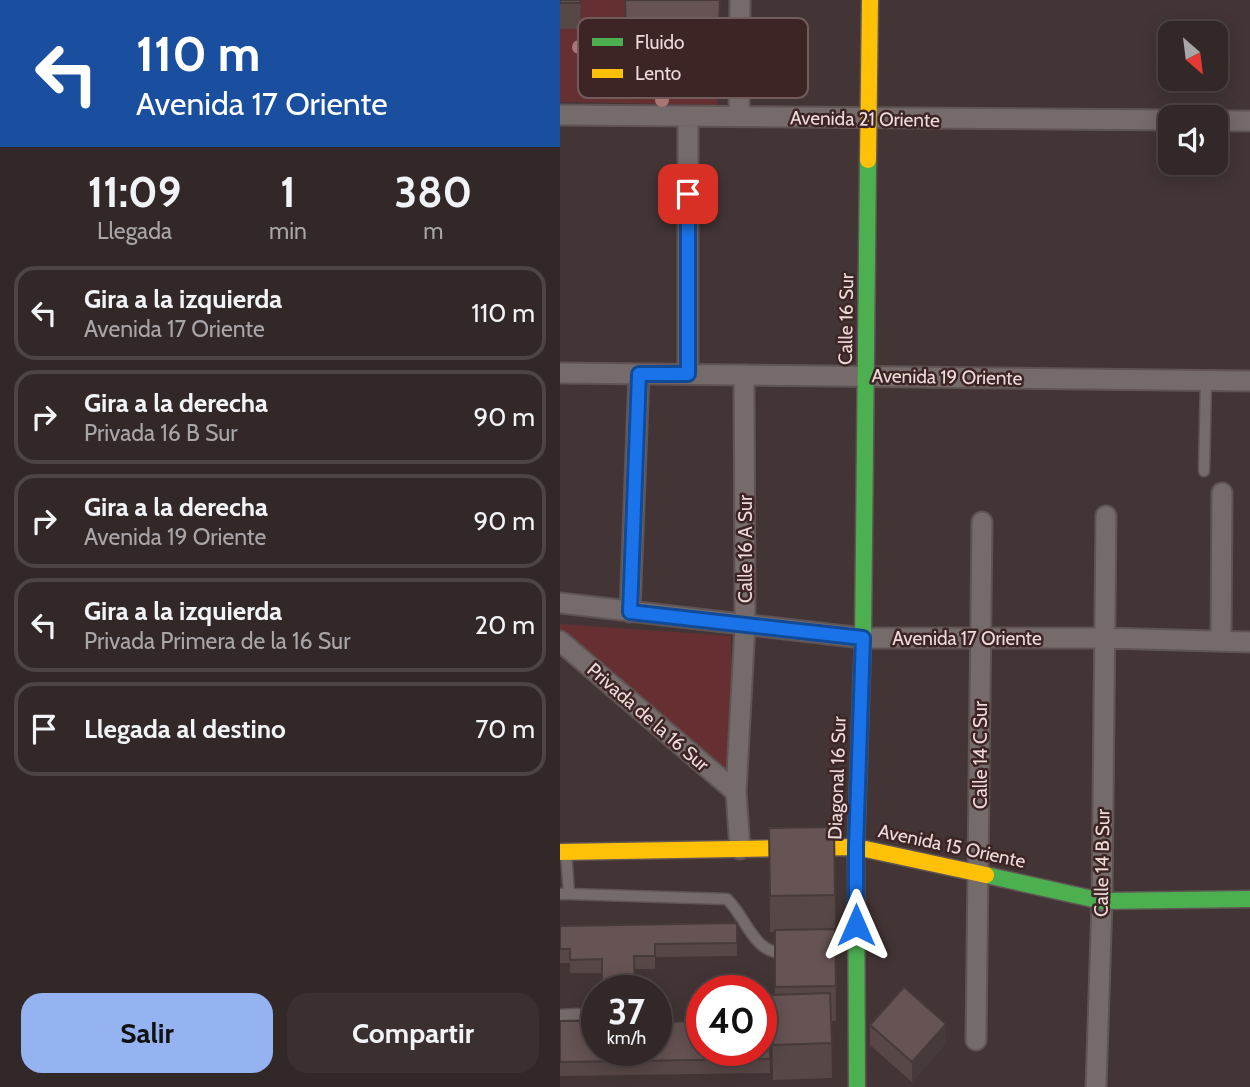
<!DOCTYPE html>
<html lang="es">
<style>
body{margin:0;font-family:Cabin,sans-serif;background:#3a3030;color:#f1f3f6;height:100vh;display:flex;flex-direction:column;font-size:26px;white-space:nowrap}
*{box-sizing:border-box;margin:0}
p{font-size:23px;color:#a8a6a8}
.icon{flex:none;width:38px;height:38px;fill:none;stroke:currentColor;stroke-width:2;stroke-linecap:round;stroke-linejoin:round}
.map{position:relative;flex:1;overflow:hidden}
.sheet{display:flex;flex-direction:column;background:#322828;width:560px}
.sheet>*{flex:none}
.banner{background:#1a4fa0;color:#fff;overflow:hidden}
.needle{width:46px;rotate:152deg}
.buttons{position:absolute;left:598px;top:21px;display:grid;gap:14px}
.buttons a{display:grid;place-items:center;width:70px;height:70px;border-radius:14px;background:#322828;box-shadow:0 4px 18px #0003,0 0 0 2px #4d4445;font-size:35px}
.speed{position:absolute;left:21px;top:975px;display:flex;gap:14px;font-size:35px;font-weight:700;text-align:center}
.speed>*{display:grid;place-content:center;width:91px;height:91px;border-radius:50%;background:#322828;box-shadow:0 4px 18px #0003,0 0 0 2px #4d4445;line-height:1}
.speed small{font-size:18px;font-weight:400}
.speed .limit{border:10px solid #d22;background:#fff;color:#111}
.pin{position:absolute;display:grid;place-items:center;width:60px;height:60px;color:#fff;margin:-30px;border-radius:14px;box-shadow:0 4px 10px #0006}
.me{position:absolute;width:77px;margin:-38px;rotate:0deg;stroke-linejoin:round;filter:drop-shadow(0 0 5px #0008)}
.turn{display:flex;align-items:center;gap:24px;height:147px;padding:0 21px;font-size:32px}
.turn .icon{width:91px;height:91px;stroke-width:2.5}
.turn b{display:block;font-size:49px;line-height:60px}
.eta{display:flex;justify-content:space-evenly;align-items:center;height:119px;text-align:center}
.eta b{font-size:42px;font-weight:700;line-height:49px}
.action{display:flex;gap:14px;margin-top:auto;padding:14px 21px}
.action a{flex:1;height:80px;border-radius:21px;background:#95b2f1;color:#111;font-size:28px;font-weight:700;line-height:80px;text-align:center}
.action a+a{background:#3a3030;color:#f1f3f6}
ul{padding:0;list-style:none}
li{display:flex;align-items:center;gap:21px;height:94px;margin:0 14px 10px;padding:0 7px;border:4px solid #4d4445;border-radius:21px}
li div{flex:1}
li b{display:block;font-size:26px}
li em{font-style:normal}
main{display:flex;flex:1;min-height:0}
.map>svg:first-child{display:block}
.green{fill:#663032}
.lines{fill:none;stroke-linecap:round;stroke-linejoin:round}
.lane-casing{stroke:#5f5353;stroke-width:13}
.street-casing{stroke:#5f5353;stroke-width:23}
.fast-casing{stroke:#5f5353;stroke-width:19}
.slow-casing{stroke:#5f5353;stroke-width:19}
.lane{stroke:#766b6b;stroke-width:10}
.street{stroke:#766b6b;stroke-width:19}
.fast{stroke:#4caf50;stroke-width:16}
.slow{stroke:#ffc107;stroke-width:16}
.tree{fill:#a97575}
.wall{fill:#584747}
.shaded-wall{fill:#473a3a}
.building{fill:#665353;stroke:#473a3a;stroke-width:2}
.route-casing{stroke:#114b97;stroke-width:18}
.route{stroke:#1a73e8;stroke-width:12}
.labels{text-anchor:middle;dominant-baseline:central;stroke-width:5;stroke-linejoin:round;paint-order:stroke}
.street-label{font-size:19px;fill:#ecdbda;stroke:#3e2525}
.key{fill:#3e2525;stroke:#725c5b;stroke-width:2}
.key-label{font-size:19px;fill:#ecdbda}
</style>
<main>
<section class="sheet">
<div class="banner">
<div class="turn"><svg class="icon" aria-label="left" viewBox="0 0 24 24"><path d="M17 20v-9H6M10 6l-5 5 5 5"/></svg><div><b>110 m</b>Avenida 17 Oriente</div></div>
</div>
<div class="eta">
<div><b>11:09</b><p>Llegada</p></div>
<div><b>1</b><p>min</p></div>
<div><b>380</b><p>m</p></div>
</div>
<ul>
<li><svg class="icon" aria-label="left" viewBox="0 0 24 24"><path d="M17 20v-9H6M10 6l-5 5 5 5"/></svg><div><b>Gira a la izquierda</b><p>Avenida 17 Oriente</p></div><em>110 m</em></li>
<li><svg class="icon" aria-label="right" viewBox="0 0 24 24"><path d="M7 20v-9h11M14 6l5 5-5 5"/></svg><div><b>Gira a la derecha</b><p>Privada 16 B Sur</p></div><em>90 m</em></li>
<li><svg class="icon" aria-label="right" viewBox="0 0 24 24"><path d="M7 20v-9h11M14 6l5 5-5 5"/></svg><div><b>Gira a la derecha</b><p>Avenida 19 Oriente</p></div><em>90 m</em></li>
<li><svg class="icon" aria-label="left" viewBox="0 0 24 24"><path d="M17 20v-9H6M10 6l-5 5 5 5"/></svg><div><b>Gira a la izquierda</b><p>Privada Primera de la 16 Sur</p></div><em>20 m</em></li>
<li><svg class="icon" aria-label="arrive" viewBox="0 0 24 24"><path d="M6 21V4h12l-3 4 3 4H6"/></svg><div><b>Llegada al destino</b></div><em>70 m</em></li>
</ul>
<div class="action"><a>Salir</a><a>Compartir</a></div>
</section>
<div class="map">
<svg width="690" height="1087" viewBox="0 0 690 1087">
<rect width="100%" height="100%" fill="#433535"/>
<path class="green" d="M21,0H65L66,64L159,66L157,105L0,102V29H20Z
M0,624L171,636L173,777L0,634Z"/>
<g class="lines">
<defs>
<path id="lane" d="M644,471L646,380
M0,894H9L6,852
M9,894L167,899C187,918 193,954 225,953
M0,1015L18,1014"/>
<path id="street" d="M0,115L611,120
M128,117V374
M179,117L180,0
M656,121H690
M0,373L690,381
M0,603L303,638H545L690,642
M70,612L79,374
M0,641L176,792
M661,641L662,493
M180,849L176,792L185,626L184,375
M416,1040L422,522
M536,1087L542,901L546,516"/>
<path id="fast" d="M426,875L542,901L690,899
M297,1087L296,847L303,638L308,160"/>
<path id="slow" d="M308,160L310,0
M0,852L296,847L426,875"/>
</defs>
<use href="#lane" class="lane-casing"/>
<use href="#street" class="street-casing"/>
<use href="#fast" class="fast-casing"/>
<use href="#slow" class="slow-casing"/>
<use href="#lane" class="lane"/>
<use href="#street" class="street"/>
<use href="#fast" class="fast"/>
<use href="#slow" class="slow"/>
</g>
<g class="tree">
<circle cx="19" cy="47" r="7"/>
<circle cx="102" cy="100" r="7"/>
</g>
<path class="wall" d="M0,0H21L20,29H0Z
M65,0H160L158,66L66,65Z
M209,828L275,895L276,1021H271L272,1078L213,1080L211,995H215V932H210Z
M177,923V956L95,957V969H75L42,973H10V963H0V926Z
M209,1020L210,1073L0,1076V1021L97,1022Z
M310,1025L386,1043L352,1082L310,1045Z"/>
<path class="shaded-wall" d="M386,1024V1043L352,1082V1062Z"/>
<path class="building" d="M0,0H20V3H0Z
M65,0H160L158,41L66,39Z
M274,827L275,895L210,896L209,828Z
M177,923V943L95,944V956H74L75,990H42V959L10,960V949H0V926Z
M275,929L276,986L215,987V930Z
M344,987L386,1024L352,1062L310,1025Z
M270,993L272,1043L213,1045L211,995Z
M31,1014H37V1050H96L97,1015V1022L142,1021V1050H201V1021L209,1020L210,1059L0,1062V1021H31Z"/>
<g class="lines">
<defs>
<path id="route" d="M128,194V374H79L70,612L303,638L296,847V925"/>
</defs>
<use href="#route" class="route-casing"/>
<use href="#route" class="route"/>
</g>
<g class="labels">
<g class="street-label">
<text transform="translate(305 119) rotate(1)">Avenida 21 Oriente</text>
<text transform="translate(286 319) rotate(-89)">Calle 16 Sur</text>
<text transform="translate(387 377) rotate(1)">Avenida 19 Oriente</text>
<text transform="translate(185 549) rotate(-90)">Calle 16 A Sur</text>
<text x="407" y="638">Avenida 17 Oriente</text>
<text transform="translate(88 717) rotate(41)">Privada de la 16 Sur</text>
<text transform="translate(420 755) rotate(-90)">Calle 14 C Sur</text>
<text transform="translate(277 778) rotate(-88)">Diagonal 16 Sur</text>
<text transform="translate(392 846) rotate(12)">Avenida 15 Oriente</text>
<text transform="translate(542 863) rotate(-89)">Calle 14 B Sur</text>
</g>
</g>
<rect x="18" y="18" width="230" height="80" rx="10" class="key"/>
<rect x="32" y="38" width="31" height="8" fill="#4caf50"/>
<rect x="32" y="69" width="31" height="9" fill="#ffc107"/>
<g class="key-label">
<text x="75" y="49">Fluido</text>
<text x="75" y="80">Lento</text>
</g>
</svg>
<div class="buttons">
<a><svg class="needle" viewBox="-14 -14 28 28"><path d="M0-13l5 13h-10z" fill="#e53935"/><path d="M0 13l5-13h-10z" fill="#a8a6a8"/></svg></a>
<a><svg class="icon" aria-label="sound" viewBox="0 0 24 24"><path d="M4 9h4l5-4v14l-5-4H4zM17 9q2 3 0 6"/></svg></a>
</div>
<div class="speed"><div>37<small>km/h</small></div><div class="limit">40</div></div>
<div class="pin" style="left:128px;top:194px;background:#d93025"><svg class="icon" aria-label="arrive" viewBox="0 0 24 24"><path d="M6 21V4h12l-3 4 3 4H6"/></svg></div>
<svg class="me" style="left:296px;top:925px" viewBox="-20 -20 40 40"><path d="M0-17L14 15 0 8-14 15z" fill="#1a73e8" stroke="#fff" stroke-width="4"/></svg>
</div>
</main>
